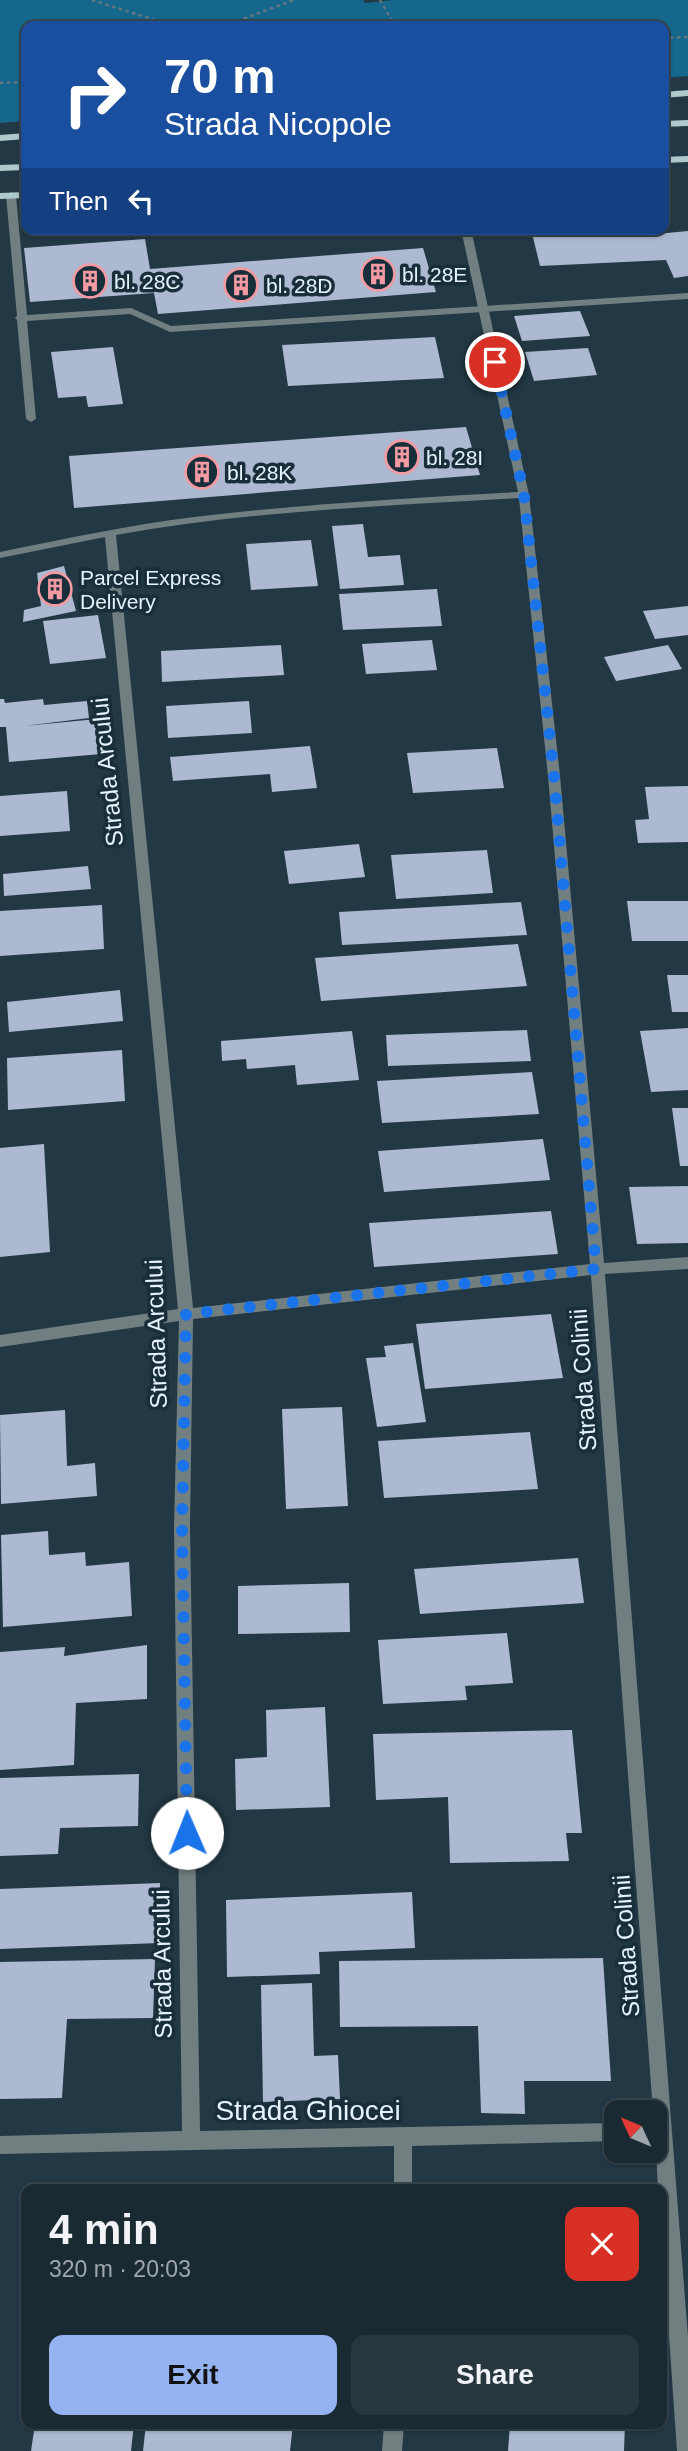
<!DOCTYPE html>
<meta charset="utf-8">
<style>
body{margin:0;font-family:Arial,sans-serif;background:#27363f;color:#f1f3f6;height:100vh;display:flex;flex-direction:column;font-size:26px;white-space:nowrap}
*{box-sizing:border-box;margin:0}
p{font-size:23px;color:#9fa7ac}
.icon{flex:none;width:38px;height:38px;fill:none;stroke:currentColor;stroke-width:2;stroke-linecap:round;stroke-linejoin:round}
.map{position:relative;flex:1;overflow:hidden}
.details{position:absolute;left:21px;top:2184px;width:646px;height:245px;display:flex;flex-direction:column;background:#1a2a33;border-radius:14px;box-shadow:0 2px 5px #0004,0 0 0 2px #38464e}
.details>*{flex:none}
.top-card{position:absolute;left:21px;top:21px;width:648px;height:214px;border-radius:14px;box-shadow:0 2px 5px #0004,0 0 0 2px #38464e;background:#1a4fa0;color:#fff;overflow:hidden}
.needle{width:46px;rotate:314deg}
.tools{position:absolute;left:604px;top:2100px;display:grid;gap:14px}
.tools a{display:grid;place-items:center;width:63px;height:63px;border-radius:14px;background:#1a2a33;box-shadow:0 2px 5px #0004,0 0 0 2px #38464e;font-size:35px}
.pin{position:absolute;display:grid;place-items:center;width:60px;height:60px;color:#fff;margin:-30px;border:4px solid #fff;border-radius:50%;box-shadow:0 2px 7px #0007}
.me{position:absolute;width:77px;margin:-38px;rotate:359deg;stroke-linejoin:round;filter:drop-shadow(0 0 5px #0008)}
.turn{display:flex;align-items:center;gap:24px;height:147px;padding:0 28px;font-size:32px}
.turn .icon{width:91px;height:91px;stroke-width:2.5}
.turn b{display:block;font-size:49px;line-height:60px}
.then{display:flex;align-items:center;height:66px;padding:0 28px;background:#0003;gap:14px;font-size:26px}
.round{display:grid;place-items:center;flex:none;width:74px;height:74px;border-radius:14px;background:#27363f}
.headline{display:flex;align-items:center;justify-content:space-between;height:119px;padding:0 28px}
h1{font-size:42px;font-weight:700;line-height:52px}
.action{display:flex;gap:14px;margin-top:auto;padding:14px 28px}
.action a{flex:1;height:80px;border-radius:14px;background:#95b2f1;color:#111;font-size:28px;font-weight:700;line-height:80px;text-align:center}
.action a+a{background:#27363f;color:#f1f3f6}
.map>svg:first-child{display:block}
.green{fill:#15678b}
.building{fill:#adb9d0}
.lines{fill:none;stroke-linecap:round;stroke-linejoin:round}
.path{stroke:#657782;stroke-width:2.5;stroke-dasharray:3.5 3.5;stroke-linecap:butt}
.service{fill:#727f81;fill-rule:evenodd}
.minor{fill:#727f81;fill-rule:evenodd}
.primary{fill:#aec9cc;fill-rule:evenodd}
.route{stroke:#1a73e8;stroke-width:12;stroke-dasharray:0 21.6}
.labels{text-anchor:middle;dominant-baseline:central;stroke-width:7;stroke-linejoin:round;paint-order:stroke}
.far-poi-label{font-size:21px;fill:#e6f3fb;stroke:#182e3a;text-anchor:start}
.street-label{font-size:24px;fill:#e6f3fb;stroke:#182e3a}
.near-street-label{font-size:28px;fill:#e6f3fb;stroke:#182e3a}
</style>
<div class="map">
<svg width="688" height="2451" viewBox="0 0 688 2451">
<rect width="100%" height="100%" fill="#223844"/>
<path class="green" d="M0,0H363L365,3L393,0H688V76L663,78V26H26V121L0,123Z"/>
<path class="building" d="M531,229H644L646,235L688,231V276L674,278L666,260L540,266Z
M145,239L150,269L423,248L436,292L158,314L154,293L30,302L24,248Z
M580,311L590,336L522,341L514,316Z
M435,337L444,378L288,386L282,345Z
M113,347L123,404L88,407L86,396L58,398L51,352Z
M588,348L597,375L534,381L525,352Z
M466,427L480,475L74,508L69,456Z
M363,524L368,557L400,555L404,585L340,589L332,526Z
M311,540L318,586L251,590L246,544Z
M64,566L76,611L23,622L24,610L41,606L37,573Z
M437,589L442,626L343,630L339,594Z
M688,606V635L655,639L643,611Z
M98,615L106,658L50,664L43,621Z
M432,640L437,670L366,674L362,644Z
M281,645L284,675L162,682L161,651Z
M668,645L682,669L616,681L604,657Z
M0,699H4L5,703L43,699L44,705L87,701L89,718L24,726L97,719L101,754L9,762L6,727H0Z
M249,701L252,733L168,738L166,706Z
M310,746L317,788L272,792L270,774L173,781L170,757Z
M497,748L504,788L413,793L407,753Z
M688,786V842L638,843L635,820L649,819L645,787Z
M67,791L70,831L0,836V796Z
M359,844L365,877L289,884L284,851Z
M487,850L493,893L396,899L391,855Z
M88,866L91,889L4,896L3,874Z
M627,901H688V941H632Z
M521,902L527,935L342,945L339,912Z
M102,905L104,949L0,956V911Z
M518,944L527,986L321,1001L315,958Z
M667,975H688V1012H672Z
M120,990L123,1021L9,1032L7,1002Z
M688,1028V1090L651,1092L640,1031Z
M527,1030L531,1061L388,1066L386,1035Z
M352,1031L359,1080L297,1085L295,1065L247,1069L246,1059L222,1061L221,1041Z
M122,1050L125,1101L8,1110L7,1058Z
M532,1072L539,1114L382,1123L377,1081Z
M672,1108H688V1166H680Z
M543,1139L550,1180L384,1192L378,1151Z
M44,1144L50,1252L0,1257V1148Z
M688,1186V1243L637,1244L629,1187Z
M551,1211L558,1254L374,1267L369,1223Z
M551,1314L563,1378L425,1389L416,1324Z
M413,1343L426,1422L377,1427L366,1358L386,1357L384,1346Z
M342,1407L348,1506L286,1509L282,1409Z
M65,1410L67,1466L95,1463L97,1496L1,1504L0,1415Z
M530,1432L538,1489L384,1498L378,1441Z
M48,1531L49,1555L85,1552L86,1566L129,1562L132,1616L3,1627L1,1535Z
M578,1558L584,1603L420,1614L414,1569Z
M349,1583L350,1632L238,1634V1586Z
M507,1633L513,1683L465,1686L467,1700L383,1704L378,1640Z
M147,1645V1699L76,1703L74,1765L0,1770V1652L65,1647L64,1656Z
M325,1707L330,1807L236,1810L235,1759L267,1757L266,1710Z
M572,1730L582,1833H566L569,1861L450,1863L448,1797L376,1800L373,1734Z
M139,1774L138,1826L60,1828L58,1854L0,1856V1778Z
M160,1883L159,1943L0,1949V1889Z
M412,1892L415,1948L319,1952L320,1974L227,1977L226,1900Z
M603,1958L611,2081H524L525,2114L481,2113L478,2026L340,2027L339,1961Z
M155,1959L153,2018L67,2019L62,2098L0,2099V1962Z
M312,1983L314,2056L338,2055L340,2099L263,2102L261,1985Z
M35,2424H134L131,2451H31Z
M146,2424H293L290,2451H143Z
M510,2424H625L624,2451H508Z"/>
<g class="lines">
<path class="path" d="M92,0L174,26
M380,0L395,26
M224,26L294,0
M663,38L688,37
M0,83L26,82"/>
<path class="service" d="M11,192L16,195L27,315L131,308L171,326L688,293V299L170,332L130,314L27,321L36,419L31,422L26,419L17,320L15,318L17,316L6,195Z"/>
<path class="minor" d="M461,229H471L529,495L560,776L604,1263L688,1257V1269L605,1274L688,2337V2451H677L662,2235V2189H658L654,2112H653L591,1275L193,1319L190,1527L200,2131L616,2123V2141L412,2146V2189H394V2146L0,2154V2136L182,2131L174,1527L179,1321L0,1347V1335L178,1309L105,537L0,558V552C64,539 129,525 194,517C302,504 410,498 518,492ZM519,498L548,776L590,1264L193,1308L116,535C248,511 385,506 519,498Z
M384,2424H404L402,2451H382Z"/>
<path class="primary" d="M688,90V96L663,98V92Z
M688,120V126L663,127V121Z
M26,133V139L0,141V135Z
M688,156V162L663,163V157Z
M26,164V170L0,171V165Z
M26,192V198L0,199V193Z"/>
</g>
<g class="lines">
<path class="route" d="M187,1833L182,1527L186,1314L596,1269L554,776L524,495L495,362"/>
</g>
<defs>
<symbol id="building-ring" viewBox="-11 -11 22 22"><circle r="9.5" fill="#182e3a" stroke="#f49aa2" stroke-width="1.5"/><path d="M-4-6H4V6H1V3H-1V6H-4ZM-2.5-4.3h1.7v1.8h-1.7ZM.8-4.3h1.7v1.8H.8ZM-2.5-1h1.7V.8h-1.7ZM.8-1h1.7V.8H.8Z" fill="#f49aa2"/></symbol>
</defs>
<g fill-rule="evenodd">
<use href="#building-ring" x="359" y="255" width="38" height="38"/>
<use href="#building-ring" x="71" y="262" width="38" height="38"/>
<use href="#building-ring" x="222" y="266" width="38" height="38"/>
<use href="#building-ring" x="383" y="438" width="38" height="38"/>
<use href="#building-ring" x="183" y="453" width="38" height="38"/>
<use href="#building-ring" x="36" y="570" width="38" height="38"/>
</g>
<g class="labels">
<g class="far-poi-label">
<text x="402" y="274">bl. 28E</text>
<text x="114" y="281">bl. 28C</text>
<text x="266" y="285">bl. 28D</text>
<text x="426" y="457">bl. 28I</text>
<text x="227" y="472">bl. 28K</text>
<text x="80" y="577">Parcel Express<tspan x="80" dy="24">Delivery</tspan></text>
</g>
<g class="street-label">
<text transform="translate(107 772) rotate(-96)">Strada Arcului</text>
<text transform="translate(156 1334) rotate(-92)">Strada Arcului</text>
<text transform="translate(583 1380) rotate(-94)">Strada Colinii</text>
<text transform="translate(626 1946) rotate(-94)">Strada Colinii</text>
<text transform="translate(162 1964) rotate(-91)">Strada Arcului</text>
</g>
<g class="near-street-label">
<text x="308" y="2110">Strada Ghiocei</text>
</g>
</g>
</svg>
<div class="tools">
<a><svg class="needle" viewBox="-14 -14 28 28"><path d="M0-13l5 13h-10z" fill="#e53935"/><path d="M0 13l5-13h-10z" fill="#9fa7ac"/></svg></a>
</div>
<div class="pin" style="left:495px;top:362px;background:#d93025"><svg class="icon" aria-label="arrive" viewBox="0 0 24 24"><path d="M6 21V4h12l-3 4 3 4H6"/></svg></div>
<svg class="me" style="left:187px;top:1833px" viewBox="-20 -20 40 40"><circle r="19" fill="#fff"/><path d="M0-13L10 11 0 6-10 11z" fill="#1a73e8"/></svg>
<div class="top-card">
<div class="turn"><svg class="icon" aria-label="right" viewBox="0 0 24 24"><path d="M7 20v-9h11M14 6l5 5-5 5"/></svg><div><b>70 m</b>Strada Nicopole</div></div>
<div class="then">Then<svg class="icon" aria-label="left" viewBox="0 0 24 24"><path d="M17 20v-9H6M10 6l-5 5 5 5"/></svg></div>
</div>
<section class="details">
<div class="headline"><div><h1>4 min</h1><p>320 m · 20:03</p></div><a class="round" style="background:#d93025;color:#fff"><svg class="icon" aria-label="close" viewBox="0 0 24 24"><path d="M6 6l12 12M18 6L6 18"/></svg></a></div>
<div class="action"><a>Exit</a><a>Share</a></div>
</section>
</div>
